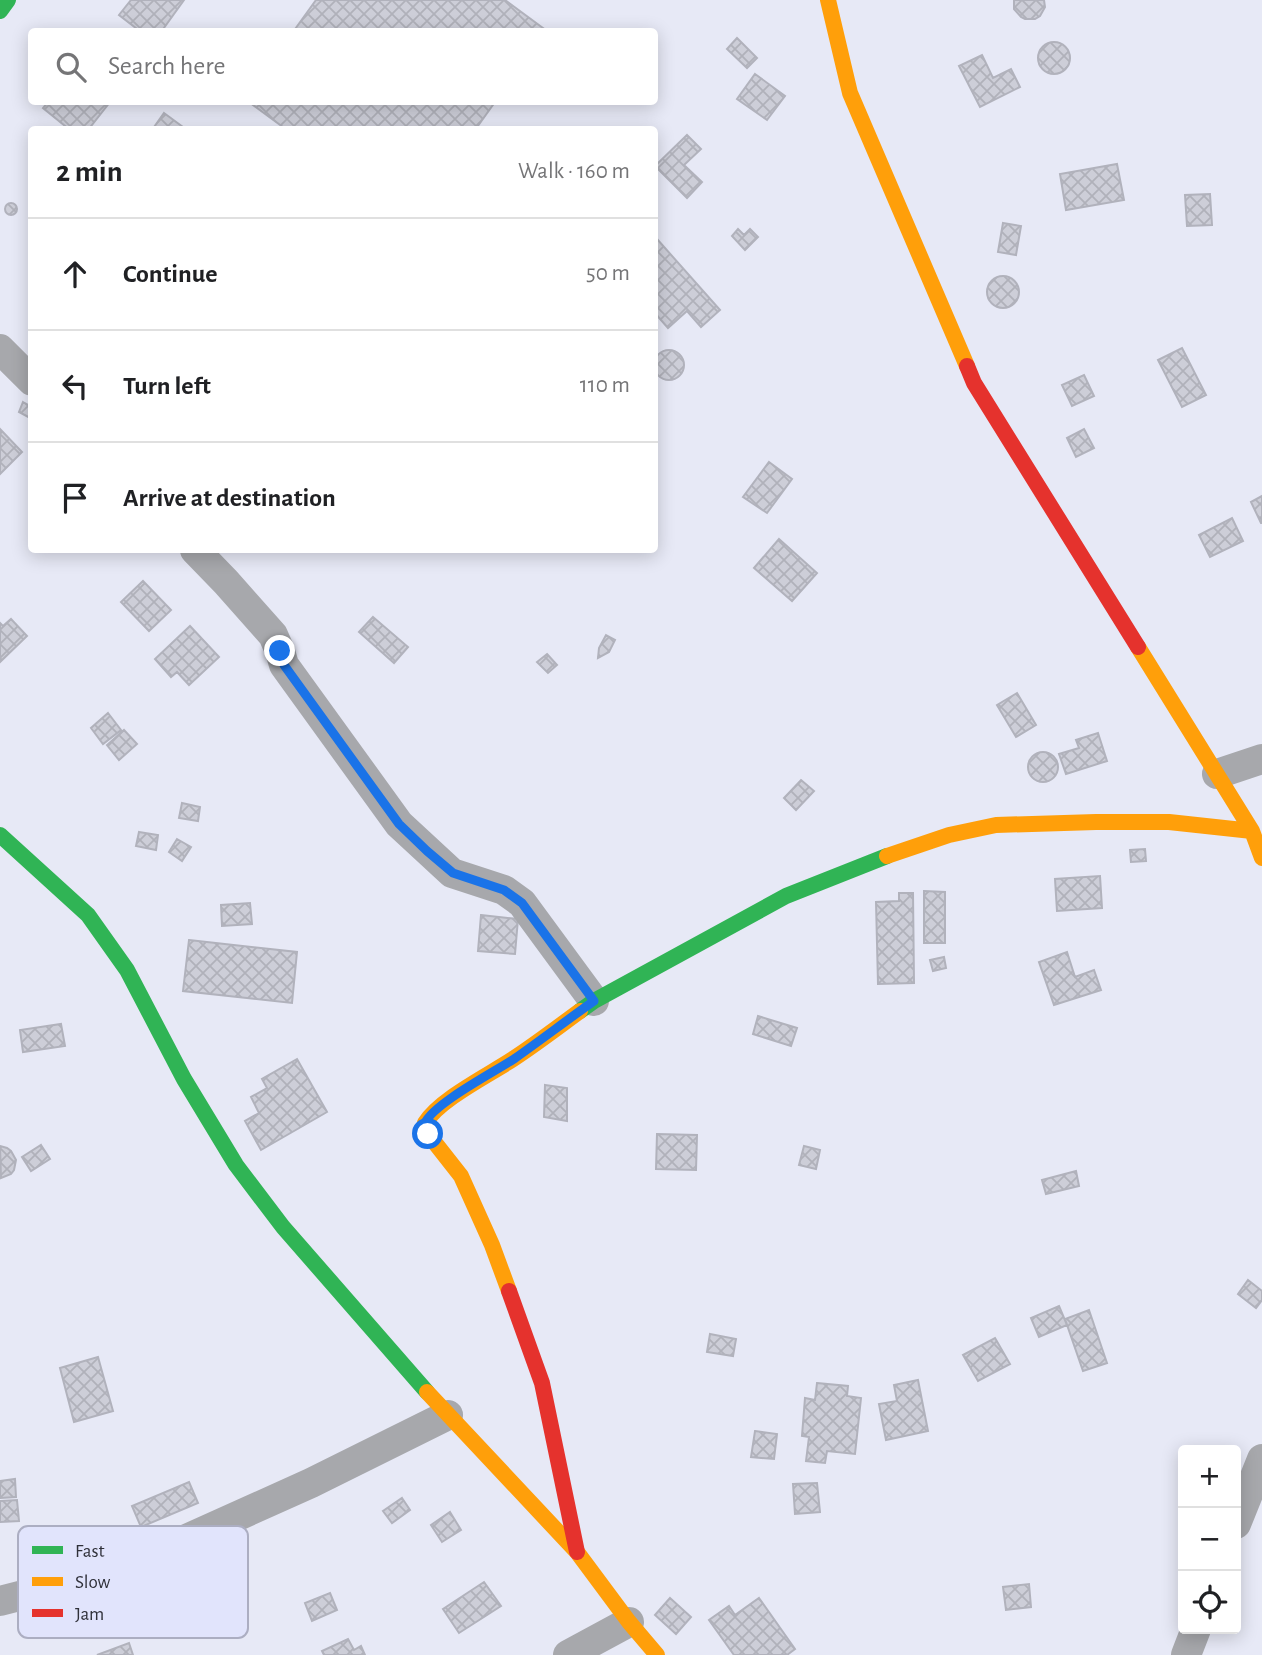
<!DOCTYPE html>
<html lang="en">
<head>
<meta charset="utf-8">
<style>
  body { margin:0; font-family:"Alegreya Sans",sans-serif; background:#f6f6f6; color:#202124 }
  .controls { position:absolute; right:21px; bottom:21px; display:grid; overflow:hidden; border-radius:7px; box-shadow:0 4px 18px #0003 }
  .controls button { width:63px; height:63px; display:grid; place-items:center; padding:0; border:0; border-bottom:2px solid #e0e0e0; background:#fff; color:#202124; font:35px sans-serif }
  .stop { position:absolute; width:21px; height:21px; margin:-16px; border:5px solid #1a73e8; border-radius:50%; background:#fff }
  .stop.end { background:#1a73e8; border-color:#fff; box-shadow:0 2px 7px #0008 }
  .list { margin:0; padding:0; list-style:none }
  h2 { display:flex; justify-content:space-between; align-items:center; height:91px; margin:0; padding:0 28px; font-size:30px }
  h2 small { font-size:23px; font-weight:400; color:#757577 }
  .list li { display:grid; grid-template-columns:46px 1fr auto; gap:21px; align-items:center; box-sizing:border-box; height:112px; padding:0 28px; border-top:2px solid #e0e0e0 }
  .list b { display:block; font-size:26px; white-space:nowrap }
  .list em { font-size:23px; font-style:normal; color:#757577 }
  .icon { flex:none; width:38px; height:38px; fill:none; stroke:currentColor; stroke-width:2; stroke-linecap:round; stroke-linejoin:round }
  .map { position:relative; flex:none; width:1262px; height:1655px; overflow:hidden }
  .search { position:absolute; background:#fff; box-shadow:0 4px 18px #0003; left:28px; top:28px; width:630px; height:77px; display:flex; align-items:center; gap:18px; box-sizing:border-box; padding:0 24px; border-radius:7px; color:#757577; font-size:26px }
  .panel { position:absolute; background:#fff; box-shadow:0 4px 18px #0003; left:28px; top:126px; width:630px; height:427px; border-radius:7px }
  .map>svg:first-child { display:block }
</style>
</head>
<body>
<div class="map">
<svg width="1262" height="1655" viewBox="0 0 1262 1655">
  <defs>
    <pattern id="building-cross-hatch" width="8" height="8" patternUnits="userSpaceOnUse" patternTransform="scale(1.75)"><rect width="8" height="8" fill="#cdced8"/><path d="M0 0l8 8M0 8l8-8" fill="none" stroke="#b0b1ba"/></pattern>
  </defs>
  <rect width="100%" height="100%" fill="#e7e9f6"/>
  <!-- building -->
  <path fill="url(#building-cross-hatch)" stroke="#b1b2bc" stroke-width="2" d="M131,0H184L161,32H141L119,15Z
    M316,0H505L547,31L293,32Z
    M1014,0H1044L1045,7L1040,16L1035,19H1025L1021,17L1014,9Z
    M737,38L757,58L747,68L727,49Z
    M1038 58a16 16 0 1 1 32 0a16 16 0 1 1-32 0Z
    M982,55L993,78L1011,69L1020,87L980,107L959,66Z
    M755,74L785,96L767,120L737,99Z
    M48,102H110L88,130H70L43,108Z
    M249,102H495L475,130H287Z
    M164,113L187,130H152Z
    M687,135L701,149L684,165L702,182L687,198L655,166Z
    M1117,164L1124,200L1066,210L1060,174Z
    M1210,194L1212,225L1187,226L1185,195Z
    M5 209a6 6 0 1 1 12 0a6 6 0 1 1-12 0Z
    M1003,223L1021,226L1016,255L998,252Z
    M738,229L744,235L750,229L758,237L745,250L732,236Z
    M657,239L720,310L701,327L687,311L668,328L654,312V241Z
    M987 292a16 16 0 1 1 32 0a16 16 0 1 1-32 0Z
    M1182,348L1206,395L1182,407L1158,360Z
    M654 365a15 15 0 1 1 30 0a15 15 0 1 1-30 0Z
    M1084,375L1094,396L1072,406L1062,385Z
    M23,402L32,407V419L19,412Z
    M0,429L22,452L0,474Z
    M1084,429L1094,448L1076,457L1067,438Z
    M769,462L792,479L767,513L743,497Z
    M1262,496V523H1261L1251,502Z
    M1232,518L1243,541L1210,557L1199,535Z
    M779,539L817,573L792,601L754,568Z
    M143,581L171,610L149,631L121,602Z
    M373,617L408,647L394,663L359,632Z
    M11,619L27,636L0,662V623L3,626Z
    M190,626L219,657L189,685L177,672L171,677L155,659Z
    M606,635L615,640L609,652L598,658L599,648Z
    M547,654L557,665L548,673L537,662Z
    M1017,693L1036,725L1016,737L997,705Z
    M108,713L121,730L103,744L91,728Z
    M124,730L137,744L119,760L107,745Z
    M1098,733L1107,761L1066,774L1059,754L1079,748L1076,740Z
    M1028 767a15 15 0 1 1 30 0a15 15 0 1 1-30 0Z
    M801,780L814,791L796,810L784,798Z
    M182,803L200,807L198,821L179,818Z
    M139,832L158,835L156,850L136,846Z
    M177,839L191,847L182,861L169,852Z
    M1145,849L1146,861L1131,862L1130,850Z
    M1100,876L1102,908L1057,911L1055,879Z
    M924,891L945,892V943H924Z
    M899,893H913L914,983L878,984L876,902L899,901Z
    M250,903L252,924L222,926L221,905Z
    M481,915L518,919L515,954L478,951Z
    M189,940L297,952L292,1003L183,991Z
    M1067,952L1075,977L1094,970L1101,990L1054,1005L1039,962Z
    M944,957L946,968L933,971L930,960Z
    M758,1016L797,1028L791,1046L753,1034Z
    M61,1024L65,1046L23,1052L20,1030Z
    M297,1059L327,1112L261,1150L245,1121L259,1113L251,1097L267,1088L262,1079Z
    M545,1085L567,1088V1121L544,1117Z
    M657,1134L697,1135L696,1170L656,1169Z
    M41,1145L50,1159L31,1171L22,1157Z
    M0,1146L7,1148L11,1151L16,1160L14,1170L11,1174L1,1178Z
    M804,1146L820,1150L816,1169L799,1165Z
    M1076,1171L1079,1186L1046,1194L1042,1180Z
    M1248,1280L1262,1291V1300L1256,1308L1238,1294Z
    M1059,1306L1067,1325L1039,1337L1031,1318Z
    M1089,1310L1107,1363L1083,1371L1065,1319Z
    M710,1334L736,1339L733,1356L707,1352Z
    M995,1338L1010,1364L978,1381L963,1355Z
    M98,1357L113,1411L74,1422L60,1368Z
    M918,1380L928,1431L886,1440L879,1404L897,1401L894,1385Z
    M817,1383L848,1386L847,1396L861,1398L855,1454L827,1451L825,1463L806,1461L809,1437L802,1436L805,1398L815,1400Z
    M755,1431L777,1434L774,1459L751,1457Z
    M15,1479L16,1497L0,1498V1481Z
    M189,1482L198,1503L141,1527L132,1506Z
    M817,1483L820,1512L795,1514L793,1484Z
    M402,1498L410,1510L392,1523L383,1511Z
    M17,1500L19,1521L0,1522V1501Z
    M450,1512L461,1530L442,1542L431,1525Z
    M484,1582L501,1606L459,1633L443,1609Z
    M1029,1584L1031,1607L1006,1610L1003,1587Z
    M330,1593L337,1610L312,1621L305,1603Z
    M670,1598L691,1617L676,1634L655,1615Z
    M759,1598L795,1649L787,1655H734L709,1620L729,1606L735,1615Z
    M348,1639L354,1650L361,1646L365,1655H324L322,1651Z
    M129,1643L133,1655H97Z"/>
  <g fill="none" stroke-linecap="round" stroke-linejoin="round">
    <!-- street -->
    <path stroke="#a7a8ac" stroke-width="30" d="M0,349L32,381
      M195,550L226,582L273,635L280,651L284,665L399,824L452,873L504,890L522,903L594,1001
      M1217,774L1262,759
      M1236,1524L1262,1459
      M0,1601L113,1572L311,1483L448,1415
      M568,1655L629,1622
      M1186,1655L1196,1629"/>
    <!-- fast -->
    <path stroke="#30b455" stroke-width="16" d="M0,11L8,0
      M0,835L88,915L127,970L184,1079L236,1165L283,1227L427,1392
      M580,1011L594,1001L786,896L887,856"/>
    <!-- slow -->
    <path stroke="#ff9f0a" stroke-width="16" d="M828,0L850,93L967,366
      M1138,647L1252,831L1262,858
      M887,856L949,835L996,825L1096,822H1169L1252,831
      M509,1291L492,1245L461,1176L428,1134L425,1123C440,1099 489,1075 513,1059C536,1044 558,1027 580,1011
      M427,1392L577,1552L629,1622L657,1655"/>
    <!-- jam -->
    <path stroke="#e5322d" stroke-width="16" d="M967,366L974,383L1138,647
      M509,1291L542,1383L577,1552"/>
  </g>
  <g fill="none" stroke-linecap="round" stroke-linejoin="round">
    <!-- route -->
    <path stroke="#1a73e8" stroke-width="9" d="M280,651L284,665L399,824L427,851L453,873L504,890L522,903L594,1001C567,1020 541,1040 514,1059C494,1072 433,1104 425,1123L428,1134"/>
  </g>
  <!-- legend -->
  <rect x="18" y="1526" width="230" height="112" rx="10" fill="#e1e4fc" stroke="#acaec2" stroke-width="2"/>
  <rect x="32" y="1546" width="31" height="8" fill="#30b455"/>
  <rect x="32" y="1577" width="31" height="9" fill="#ff9f0a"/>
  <rect x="32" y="1609" width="31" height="8" fill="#e5322d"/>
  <g font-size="19" fill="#2f3039">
    <text x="75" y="1557">Fast</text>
    <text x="75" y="1588">Slow</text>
    <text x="75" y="1620">Jam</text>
  </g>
</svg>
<div class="controls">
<button>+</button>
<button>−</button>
<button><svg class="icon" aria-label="locate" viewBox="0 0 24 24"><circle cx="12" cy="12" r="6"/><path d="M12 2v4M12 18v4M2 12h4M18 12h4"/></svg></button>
</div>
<div class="stop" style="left:428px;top:1134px"></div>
<div class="stop end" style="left:280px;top:651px"></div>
<div class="search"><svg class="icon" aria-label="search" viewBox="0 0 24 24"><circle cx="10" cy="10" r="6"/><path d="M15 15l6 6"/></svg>Search here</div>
<section class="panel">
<h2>2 min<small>Walk · 160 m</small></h2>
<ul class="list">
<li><svg class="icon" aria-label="ahead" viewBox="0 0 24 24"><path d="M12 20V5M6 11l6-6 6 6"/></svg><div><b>Continue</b></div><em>50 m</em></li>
<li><svg class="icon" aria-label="left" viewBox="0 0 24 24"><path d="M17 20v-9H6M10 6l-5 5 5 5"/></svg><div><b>Turn left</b></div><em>110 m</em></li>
<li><svg class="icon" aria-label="arrive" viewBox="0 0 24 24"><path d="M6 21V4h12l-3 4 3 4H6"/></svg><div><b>Arrive at destination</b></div></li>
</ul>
</section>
</div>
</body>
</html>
